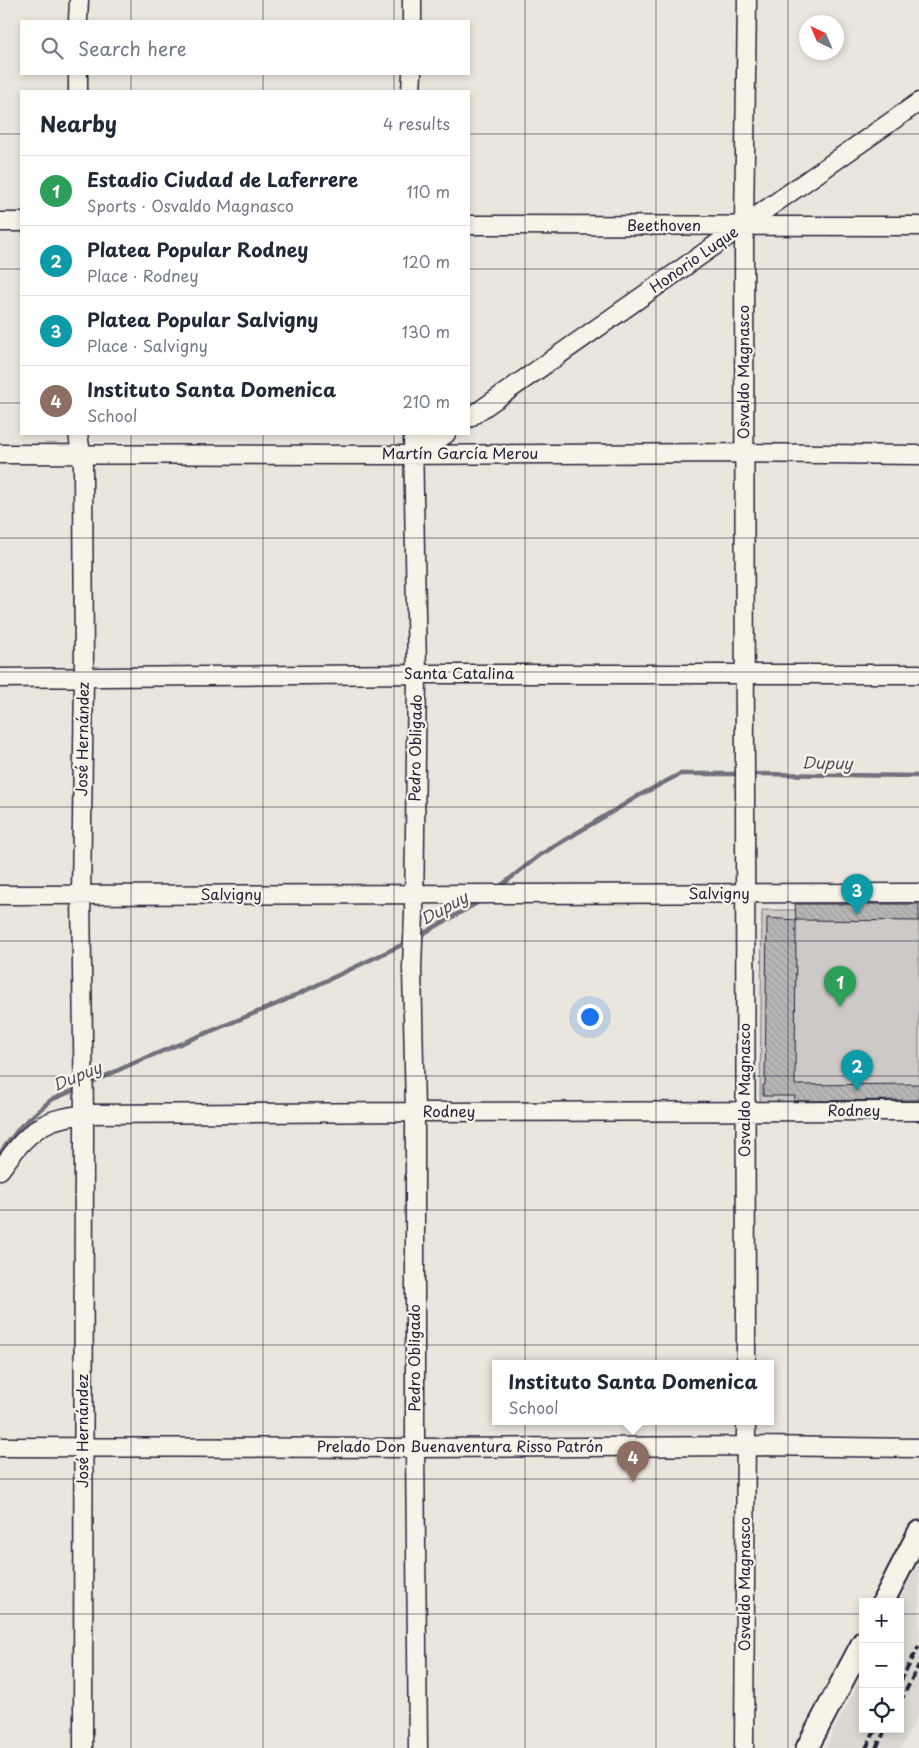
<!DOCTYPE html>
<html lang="en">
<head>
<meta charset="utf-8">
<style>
  body { margin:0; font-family:"Playpen Sans",sans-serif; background:#f2f2f3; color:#1f2937 }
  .controls { position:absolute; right:15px; bottom:15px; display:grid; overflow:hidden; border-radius:0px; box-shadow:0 2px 8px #0003 }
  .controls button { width:45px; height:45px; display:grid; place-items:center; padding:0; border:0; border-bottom:1px solid #e0e1e3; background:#fff; color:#1f2937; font:25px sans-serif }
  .compass { position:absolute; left:799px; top:15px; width:45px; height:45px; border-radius:50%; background:#fff; box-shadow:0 2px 8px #0003; rotate:316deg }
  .you { position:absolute; left:589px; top:1016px; width:18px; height:18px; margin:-12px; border:4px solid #fff; border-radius:50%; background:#1a73e8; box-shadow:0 0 0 8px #1a73e833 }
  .badge { display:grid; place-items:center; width:32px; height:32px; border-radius:50%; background:#db2777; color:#fff; font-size:16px; font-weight:700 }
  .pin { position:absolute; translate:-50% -41px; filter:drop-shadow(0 1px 2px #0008) }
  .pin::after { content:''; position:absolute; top:26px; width:18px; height:15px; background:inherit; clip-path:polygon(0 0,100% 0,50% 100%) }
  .popup { position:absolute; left:492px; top:1360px; width:282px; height:65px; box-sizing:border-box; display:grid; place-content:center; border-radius:0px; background:#fff; filter:drop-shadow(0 1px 4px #0005); font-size:16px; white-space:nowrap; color:#747a83 }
  .popup b { font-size:19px; color:#1f2937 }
  .popup::after { content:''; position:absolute; left:50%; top:100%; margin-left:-10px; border:10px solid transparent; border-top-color:#fff }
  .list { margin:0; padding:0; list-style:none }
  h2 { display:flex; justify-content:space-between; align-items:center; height:65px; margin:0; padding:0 20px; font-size:21px }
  h2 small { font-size:16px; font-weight:400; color:#747a83 }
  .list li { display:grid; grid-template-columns:32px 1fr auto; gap:15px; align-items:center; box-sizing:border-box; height:70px; padding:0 20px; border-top:1px solid #e0e1e3 }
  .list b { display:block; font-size:19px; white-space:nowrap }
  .list p { margin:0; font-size:16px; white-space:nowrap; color:#747a83 }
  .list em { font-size:16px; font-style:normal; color:#747a83 }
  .icon { flex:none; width:28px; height:28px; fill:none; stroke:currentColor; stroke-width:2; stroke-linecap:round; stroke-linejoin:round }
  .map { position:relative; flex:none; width:919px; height:1748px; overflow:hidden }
  .search { position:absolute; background:#fff; box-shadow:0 2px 8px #0003; left:20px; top:20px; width:450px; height:55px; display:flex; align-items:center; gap:12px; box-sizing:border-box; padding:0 18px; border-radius:0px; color:#747a83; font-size:19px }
  .panel { position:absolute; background:#fff; box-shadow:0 2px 8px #0003; left:20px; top:90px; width:450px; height:345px; border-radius:0px }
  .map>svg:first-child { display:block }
</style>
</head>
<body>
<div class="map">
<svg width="919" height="1748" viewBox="0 0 919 1748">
  <defs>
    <pattern id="building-back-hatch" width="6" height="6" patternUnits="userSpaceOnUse" patternTransform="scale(1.25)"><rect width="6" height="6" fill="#b8b6b5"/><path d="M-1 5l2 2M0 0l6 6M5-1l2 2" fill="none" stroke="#9e9c9d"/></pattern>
  </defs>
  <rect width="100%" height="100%" fill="#eae6de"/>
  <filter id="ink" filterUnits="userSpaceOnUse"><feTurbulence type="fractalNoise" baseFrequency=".02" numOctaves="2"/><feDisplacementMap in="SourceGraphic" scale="10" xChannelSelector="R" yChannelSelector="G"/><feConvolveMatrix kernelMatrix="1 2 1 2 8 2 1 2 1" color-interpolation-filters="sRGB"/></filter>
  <g filter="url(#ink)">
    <!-- built -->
    <path fill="#dbd8d2" d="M919,1562V1713L901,1748H825L863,1674V1729H900L899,1602Z"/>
    <!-- green -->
    <path fill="#cdc9c6" stroke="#787680" d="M762,910H919V1105L760,1104Z"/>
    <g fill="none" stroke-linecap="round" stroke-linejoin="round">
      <!-- stream -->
      <path stroke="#716f7b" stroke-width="4.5" d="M749,774L919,776
        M498,888L540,855L640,795L680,774H742
        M419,936L482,900
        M88,1084L136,1062L277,1004L408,942
        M0,1153L20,1127L51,1100L79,1088"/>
    </g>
    <!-- building -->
    <path fill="url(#building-back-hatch)" stroke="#22223b" d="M795,904H919V921L796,920Z
      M767,918L796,920L795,1085L919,1084V1100L794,1101L795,1096H763V1085H765Z"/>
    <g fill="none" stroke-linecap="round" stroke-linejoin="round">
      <defs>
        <path id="minor" d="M78,21L79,0
          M412,21V0
          M78,91V74
          M411,91L412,74
          M0,222H21
          M469,225L919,226
          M469,418L919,102
          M78,434L83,466L84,678L81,895L84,1114L83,1748
          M413,434L417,674L414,913L412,968L415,1112V1448L418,1748
          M0,454L390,455L744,453L919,455
          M414,454L446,434
          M0,678L417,674H919
          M0,895L919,893
          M0,1170C14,1151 29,1130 52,1121C62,1117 74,1116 84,1114L415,1112L919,1111
          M746,1363L744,226L747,0
          M0,1447L415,1448L746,1446L919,1448
          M744,1748L746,1421"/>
        <path id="major" d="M883,1602L919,1532
          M807,1748L863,1642"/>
      </defs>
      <!-- minor casing -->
      <use href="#minor" stroke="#22223b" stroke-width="21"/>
      <!-- major casing -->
      <use href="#major" stroke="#22223b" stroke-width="25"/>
      <!-- minor -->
      <use href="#minor" stroke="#f7f3e8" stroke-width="18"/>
      <!-- major -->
      <use href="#major" stroke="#f7f3e8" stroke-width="21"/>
      <!-- rail -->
      <path stroke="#22223b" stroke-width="4" stroke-dasharray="8 4" stroke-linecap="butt" d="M900,1682L919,1646
        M900,1702L919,1665
        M866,1748L876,1729
        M876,1748L886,1729"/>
    </g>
  </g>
  <!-- grid -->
  <path fill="none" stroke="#22223b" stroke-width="1" stroke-opacity="0.55" d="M131,0V21M263,0V21M394,0V21M525,0V1748M656,0V1748M788,0V1748M131,74V91M263,74V91M394,74V91M0,134H21M469,134H919M0,269H21M469,269H919M0,403H21M469,403H919M131,434V1748M263,434V1748M394,434V1748M0,538H919M0,672H919M0,807H919M0,941H919M0,1076H919M0,1210H919M0,1345H919M0,1479H919M0,1614H863M900,1614H919"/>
  <g text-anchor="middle" stroke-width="4.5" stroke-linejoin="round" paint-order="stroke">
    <!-- street labels -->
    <g font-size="15" fill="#22223b" stroke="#f7f3e8">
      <text x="664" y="231">Beethoven</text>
      <text transform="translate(694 260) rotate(-35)" y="5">Honorio Luque</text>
      <text transform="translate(744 372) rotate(-90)" y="5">Osvaldo Magnasco</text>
      <text x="460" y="459">Martín García Merou</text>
      <text x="459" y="679">Santa Catalina</text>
      <text transform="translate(83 739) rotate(-89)" y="5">José Hernández</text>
      <text transform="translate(416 748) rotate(-89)" y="5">Pedro Obligado</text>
      <text x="719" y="899">Salvigny</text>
      <text x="231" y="900">Salvigny</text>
      <text transform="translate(745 1090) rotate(-90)" y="5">Osvaldo Magnasco</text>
      <text x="854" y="1116">Rodney</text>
      <text x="449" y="1117">Rodney</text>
      <text transform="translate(415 1358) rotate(-90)" y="5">Pedro Obligado</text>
      <text transform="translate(83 1431) rotate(-90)" y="5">José Hernández</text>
      <text x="460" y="1452">Prelado Don Buenaventura Risso Patrón</text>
      <text transform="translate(745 1584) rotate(-90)" y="5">Osvaldo Magnasco</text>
    </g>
    <!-- water labels -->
    <g font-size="16" font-style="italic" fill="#504f60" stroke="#f7f3e8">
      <text transform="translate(827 763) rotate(1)" y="6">Dupuy</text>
      <text transform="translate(444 908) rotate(-29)" y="6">Dupuy</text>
      <text transform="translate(77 1076) rotate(-23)" y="6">Dupuy</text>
    </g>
  </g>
</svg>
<div class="controls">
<button>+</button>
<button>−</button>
<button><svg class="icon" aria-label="locate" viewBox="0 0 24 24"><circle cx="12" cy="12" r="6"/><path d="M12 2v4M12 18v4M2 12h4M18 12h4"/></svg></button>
</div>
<svg class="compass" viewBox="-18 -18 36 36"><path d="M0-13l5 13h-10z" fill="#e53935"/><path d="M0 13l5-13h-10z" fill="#747a83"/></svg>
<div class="you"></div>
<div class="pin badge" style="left:840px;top:1007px;background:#2e9e5b">1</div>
<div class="pin badge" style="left:857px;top:1091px;background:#0f9aa8">2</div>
<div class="pin badge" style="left:857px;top:915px;background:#0f9aa8">3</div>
<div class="pin badge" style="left:633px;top:1482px;background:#8d6e63">4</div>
<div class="popup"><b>Instituto Santa Domenica</b>School</div>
<div class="search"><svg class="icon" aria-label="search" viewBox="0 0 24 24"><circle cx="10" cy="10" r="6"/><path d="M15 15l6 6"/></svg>Search here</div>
<section class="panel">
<h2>Nearby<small>4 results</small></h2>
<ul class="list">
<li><span class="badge" style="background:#2e9e5b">1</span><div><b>Estadio Ciudad de Laferrere</b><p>Sports · Osvaldo Magnasco</p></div><em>110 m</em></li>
<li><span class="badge" style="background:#0f9aa8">2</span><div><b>Platea Popular Rodney</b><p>Place · Rodney</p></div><em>120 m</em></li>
<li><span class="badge" style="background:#0f9aa8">3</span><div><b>Platea Popular Salvigny</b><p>Place · Salvigny</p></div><em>130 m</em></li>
<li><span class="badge" style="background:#8d6e63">4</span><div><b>Instituto Santa Domenica</b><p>School</p></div><em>210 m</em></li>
</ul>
</section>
</div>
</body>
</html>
